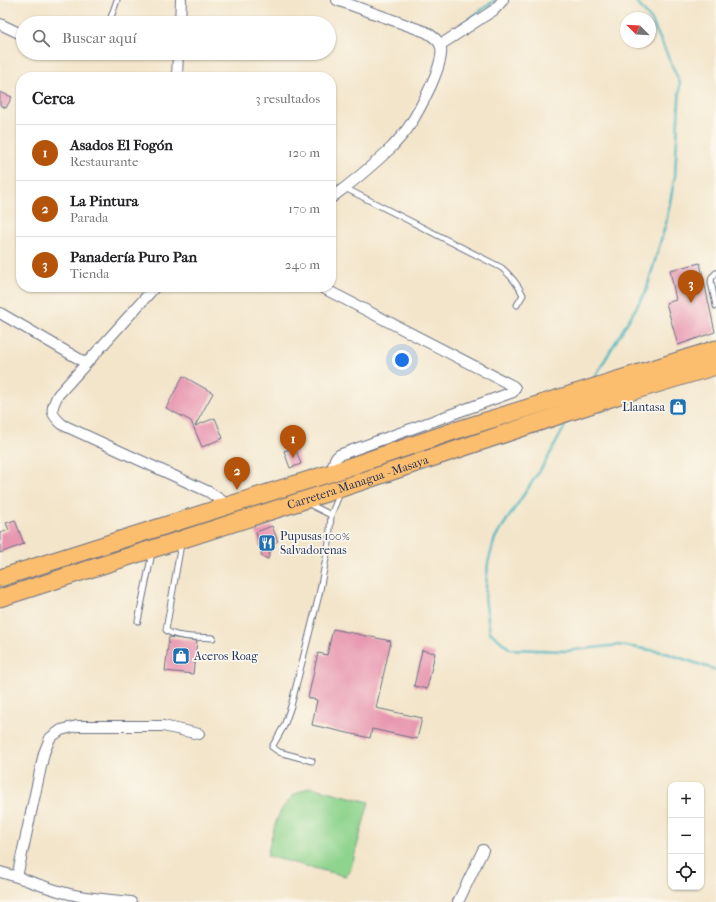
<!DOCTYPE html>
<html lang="es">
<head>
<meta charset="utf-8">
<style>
  body { margin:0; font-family:"IM FELL French Canon",serif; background:#f6f6f6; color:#202124 }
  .controls { position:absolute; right:12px; bottom:12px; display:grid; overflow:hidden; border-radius:8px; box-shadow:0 1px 3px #0004 }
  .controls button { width:36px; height:36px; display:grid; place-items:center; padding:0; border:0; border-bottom:1px solid #e0e0e0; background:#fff; color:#202124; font:20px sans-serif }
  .compass { position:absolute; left:620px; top:12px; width:36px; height:36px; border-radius:50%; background:#fff; box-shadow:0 1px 3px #0004; rotate:294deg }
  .you { position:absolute; left:402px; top:360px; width:14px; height:14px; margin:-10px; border:3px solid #fff; border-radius:50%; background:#1a73e8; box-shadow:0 0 0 6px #1a73e833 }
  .badge { display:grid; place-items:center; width:26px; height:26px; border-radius:50%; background:#b45309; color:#fff; font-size:13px; font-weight:700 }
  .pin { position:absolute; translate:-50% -33px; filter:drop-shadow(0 1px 2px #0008) }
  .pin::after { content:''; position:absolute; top:21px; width:14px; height:12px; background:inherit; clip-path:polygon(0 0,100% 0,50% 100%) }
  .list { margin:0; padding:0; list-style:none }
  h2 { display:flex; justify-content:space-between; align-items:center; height:52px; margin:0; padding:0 16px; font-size:17px }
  h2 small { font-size:13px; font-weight:400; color:#757577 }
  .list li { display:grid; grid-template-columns:26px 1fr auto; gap:12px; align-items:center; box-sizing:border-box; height:56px; padding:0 16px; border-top:1px solid #e0e0e0 }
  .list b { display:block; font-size:15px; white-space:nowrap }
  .list p { margin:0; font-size:13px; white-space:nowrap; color:#757577 }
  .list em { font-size:13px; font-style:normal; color:#757577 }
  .icon { flex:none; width:22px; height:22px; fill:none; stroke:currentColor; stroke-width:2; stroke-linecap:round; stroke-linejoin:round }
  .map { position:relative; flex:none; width:716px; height:902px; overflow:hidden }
  .search { position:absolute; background:#fff; box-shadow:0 1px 3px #0004; left:16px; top:16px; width:320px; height:44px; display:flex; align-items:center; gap:10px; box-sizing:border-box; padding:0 14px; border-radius:22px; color:#757577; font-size:15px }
  .panel { position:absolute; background:#fff; box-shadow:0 1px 3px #0004; left:16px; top:72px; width:320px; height:220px; border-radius:16px }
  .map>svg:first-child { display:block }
</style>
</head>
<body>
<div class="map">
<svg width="716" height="902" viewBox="0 0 716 902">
  <rect width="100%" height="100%" fill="#fbf7ec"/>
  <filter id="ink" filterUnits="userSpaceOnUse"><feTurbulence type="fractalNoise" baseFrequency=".025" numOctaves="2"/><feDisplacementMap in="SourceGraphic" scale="8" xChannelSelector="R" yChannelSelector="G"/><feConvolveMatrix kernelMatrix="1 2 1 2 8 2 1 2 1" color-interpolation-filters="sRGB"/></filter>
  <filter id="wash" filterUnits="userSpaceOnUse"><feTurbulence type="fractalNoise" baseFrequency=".012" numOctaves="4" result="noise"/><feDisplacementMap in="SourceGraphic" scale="16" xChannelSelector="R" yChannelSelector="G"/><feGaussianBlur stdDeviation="0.9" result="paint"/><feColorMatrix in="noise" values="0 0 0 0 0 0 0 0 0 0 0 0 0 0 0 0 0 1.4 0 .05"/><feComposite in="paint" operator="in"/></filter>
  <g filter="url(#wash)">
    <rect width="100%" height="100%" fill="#f3e5ca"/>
    <!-- green -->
    <path fill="#8fd48e" stroke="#558276" d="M311,787L369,802L350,872L345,876L267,856C272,837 275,814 289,800C295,793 303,790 311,787Z"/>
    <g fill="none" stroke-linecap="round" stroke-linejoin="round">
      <!-- stream -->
      <path stroke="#44b4be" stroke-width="2.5" d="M461,25L495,0
        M593,380L646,291L666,223L675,176L680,83L652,21L635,0
        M569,419L546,461L495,538L488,563L485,598L490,632L510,649L566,651L619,645L663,652L716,670"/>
    </g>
    <g id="blocks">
      <!-- building -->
      <path fill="#e896b0" d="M0,92L12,97L6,108L0,105Z
        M700,263L715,332L678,345L666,303L676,300L670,270Z
        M183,376L213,393L195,426L215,418L223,438L202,447L191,421L166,408Z
        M295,447L301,464L290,468L284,451Z
        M15,520L24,544L0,553V533L9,530L6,523Z
        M272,526L278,541L272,545L268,559L261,556L262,548L259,545L256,532Z
        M333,629L391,641L376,708L422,718L417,739L372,729L370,738L312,725L317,700L308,698L318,653L327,655Z
        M169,637L197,641L193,674L165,671Z
        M422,650L435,653L427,689L414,686Z"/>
    </g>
  </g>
  <g filter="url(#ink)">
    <use href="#blocks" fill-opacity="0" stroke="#676f84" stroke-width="1"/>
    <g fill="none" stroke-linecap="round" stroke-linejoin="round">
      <defs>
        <path id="lane" d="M109,23L117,0
          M345,188L502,268C511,276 518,284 523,295L517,305
          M716,273L712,277L711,282L716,306
          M309,504L331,515
          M181,544L166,630C175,638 200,637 213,638
          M138,621L152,553
          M312,761L279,752L272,747L284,726L291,706L319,595L329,543L331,515L340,493"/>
        <path id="street" d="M180,23L181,0
          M0,24L23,35
          M440,45L494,10L503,0
          M177,77L178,53
          M331,198C352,183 373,165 392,147C397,141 403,135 408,128C417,114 448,60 440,44C437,39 431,35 426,32L337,0
          M155,287L58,395C50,410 50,414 63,425L209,492L228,505
          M321,287L513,386L515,388L513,392L339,455L335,459L331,473
          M0,313L86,363
          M0,872C27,879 52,891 79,896C96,899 114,900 131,902
          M17,877L44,753L50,738L61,730L77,726H163L199,734
          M458,902L483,850"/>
        <g id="highway">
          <path d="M0,578L337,471L451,432L716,349"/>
          <path id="s1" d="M0,598L342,488L623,394L716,366"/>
        </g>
      </defs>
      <!-- lane casing -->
      <use href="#lane" stroke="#676f84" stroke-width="7"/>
      <!-- street casing -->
      <use href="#street" stroke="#676f84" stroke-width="12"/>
      <!-- highway casing -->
      <use href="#highway" stroke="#676f84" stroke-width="19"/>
      <!-- lane -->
      <use href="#lane" stroke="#fff" stroke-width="5"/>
      <!-- street -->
      <use href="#street" stroke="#fff" stroke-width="10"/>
      <!-- highway -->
      <use href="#highway" stroke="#fbbd6e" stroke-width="17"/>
    </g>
  </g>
  <!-- icons -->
  <defs>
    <symbol id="shop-square" viewBox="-11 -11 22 22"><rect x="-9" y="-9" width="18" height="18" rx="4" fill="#1f6fb2" stroke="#fbf7ec"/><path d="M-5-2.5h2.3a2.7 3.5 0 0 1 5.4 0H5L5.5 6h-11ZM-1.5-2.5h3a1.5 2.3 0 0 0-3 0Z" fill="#fff"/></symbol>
    <symbol id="restaurant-square" viewBox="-11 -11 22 22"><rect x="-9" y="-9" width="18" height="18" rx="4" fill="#1f6fb2" stroke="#fbf7ec"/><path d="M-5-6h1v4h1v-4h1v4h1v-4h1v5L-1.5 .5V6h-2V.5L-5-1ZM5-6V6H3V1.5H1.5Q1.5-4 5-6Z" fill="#fff"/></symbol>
  </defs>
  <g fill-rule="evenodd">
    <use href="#shop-square" x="668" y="397" width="20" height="20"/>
    <use href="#restaurant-square" x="257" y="533" width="20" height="20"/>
    <use href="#shop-square" x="171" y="646" width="20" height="20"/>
  </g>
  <g text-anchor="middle" stroke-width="3.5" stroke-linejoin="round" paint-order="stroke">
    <!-- poi labels -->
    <g font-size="12" fill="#1b2f5e" stroke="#fbf7ec" text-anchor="start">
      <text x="665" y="411" text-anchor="end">Llantasa</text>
      <text x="280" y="540">Pupusas 100%<tspan x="280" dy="14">Salvadorenas</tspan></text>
      <text x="194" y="660">Aceros Roag</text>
    </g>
    <!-- street labels -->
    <g font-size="12" fill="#1b2f5e" stroke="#fbf7ec">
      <text dy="4" stroke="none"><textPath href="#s1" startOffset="376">Carretera Managua - Masaya</textPath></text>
    </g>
  </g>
</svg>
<div class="controls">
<button>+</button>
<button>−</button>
<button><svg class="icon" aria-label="locate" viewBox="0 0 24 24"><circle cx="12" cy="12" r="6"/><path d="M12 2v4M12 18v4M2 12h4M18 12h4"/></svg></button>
</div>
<svg class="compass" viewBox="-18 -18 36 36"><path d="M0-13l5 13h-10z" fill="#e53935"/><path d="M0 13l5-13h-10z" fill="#757577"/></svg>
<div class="you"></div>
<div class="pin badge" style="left:293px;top:458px">1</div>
<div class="pin badge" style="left:237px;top:490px">2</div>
<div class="pin badge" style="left:691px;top:303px">3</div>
<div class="search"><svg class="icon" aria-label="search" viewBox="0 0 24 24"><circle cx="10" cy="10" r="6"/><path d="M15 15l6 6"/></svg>Buscar aquí</div>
<section class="panel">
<h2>Cerca<small>3 resultados</small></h2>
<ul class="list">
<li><span class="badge">1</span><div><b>Asados El Fogón</b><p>Restaurante</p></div><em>120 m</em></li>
<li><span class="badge">2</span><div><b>La Pintura</b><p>Parada</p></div><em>170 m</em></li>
<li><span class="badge">3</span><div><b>Panadería Puro Pan</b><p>Tienda</p></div><em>240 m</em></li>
</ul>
</section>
</div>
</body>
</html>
